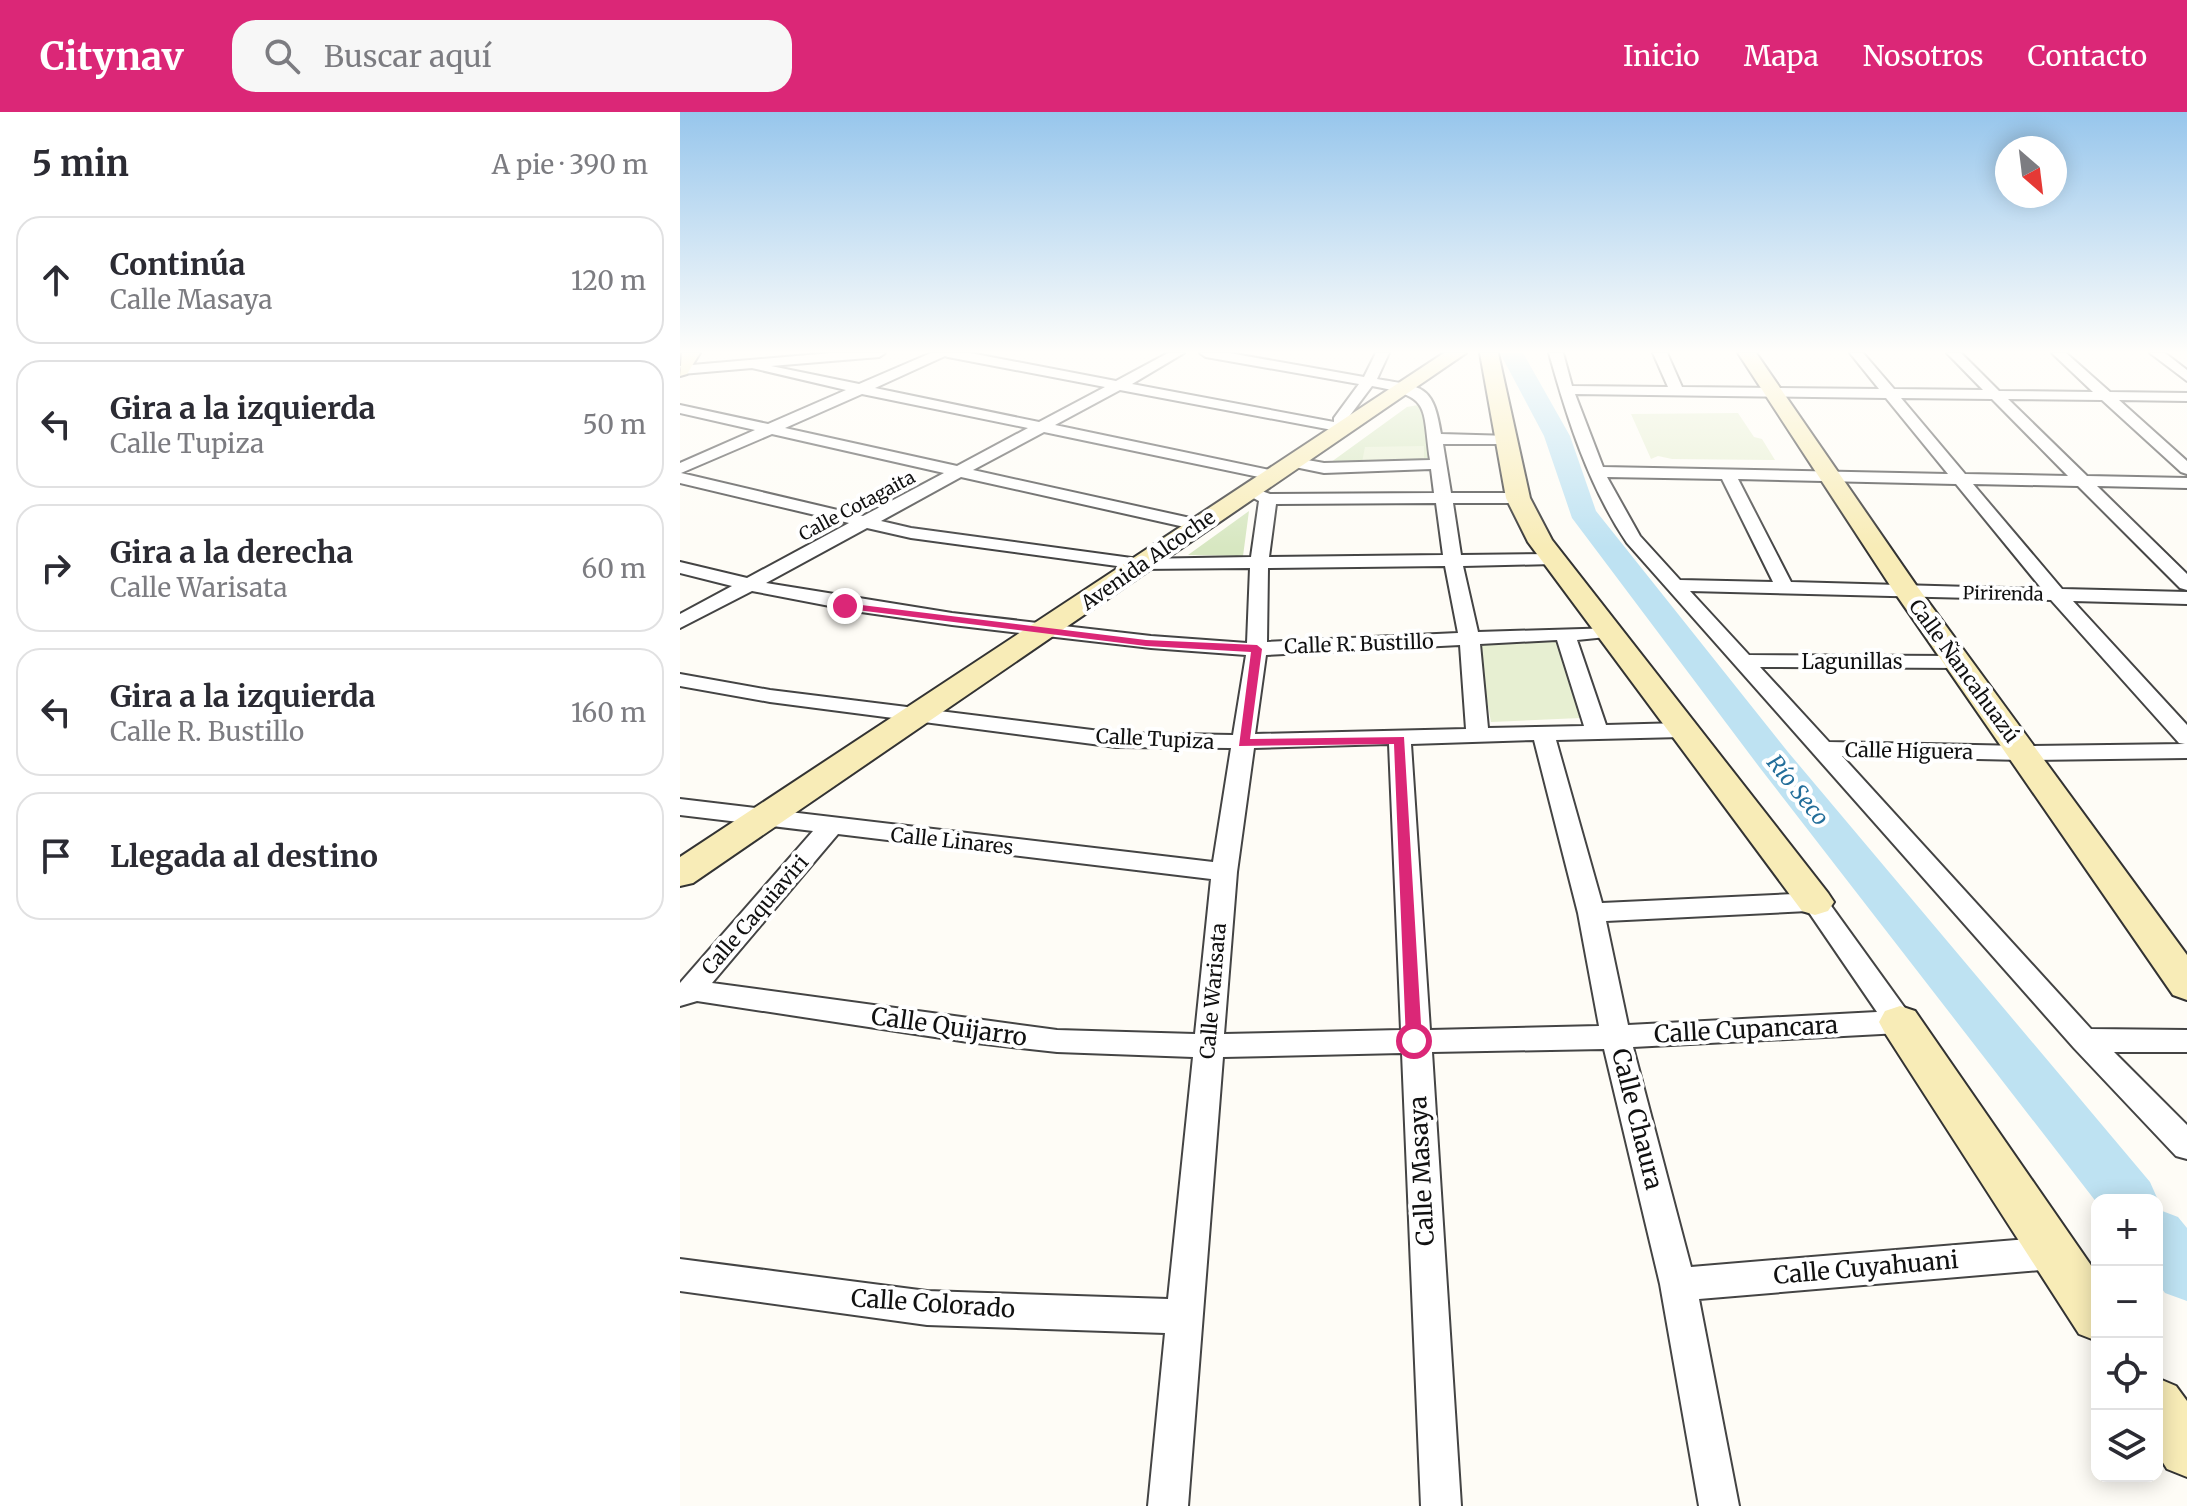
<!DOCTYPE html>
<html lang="es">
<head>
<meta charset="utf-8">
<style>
  body { margin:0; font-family:Merriweather,serif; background:#f7f7f7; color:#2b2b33 }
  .controls { position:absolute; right:24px; bottom:24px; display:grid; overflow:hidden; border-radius:16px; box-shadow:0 4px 20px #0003 }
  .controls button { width:72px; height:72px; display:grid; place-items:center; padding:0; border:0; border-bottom:2px solid #e1e1e2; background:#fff; color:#2b2b33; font:40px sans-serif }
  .compass { position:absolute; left:1315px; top:24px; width:72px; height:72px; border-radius:50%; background:#fff; box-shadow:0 4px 20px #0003; rotate:152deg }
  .stop { position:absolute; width:24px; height:24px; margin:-18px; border:6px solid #db2777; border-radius:50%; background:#fff }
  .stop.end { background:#db2777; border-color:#fff; box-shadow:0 2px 8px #0008 }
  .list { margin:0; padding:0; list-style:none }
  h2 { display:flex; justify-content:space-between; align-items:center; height:104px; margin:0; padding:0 32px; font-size:34px }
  h2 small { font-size:26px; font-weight:400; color:#7c7c81 }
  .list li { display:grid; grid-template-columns:52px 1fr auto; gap:24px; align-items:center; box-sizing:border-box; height:128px; margin:0 16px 16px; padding:0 16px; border:2px solid #e1e1e2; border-radius:24px }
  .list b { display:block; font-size:30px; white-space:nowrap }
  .list p { margin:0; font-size:26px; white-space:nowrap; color:#7c7c81 }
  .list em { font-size:26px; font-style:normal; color:#7c7c81 }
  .icon { flex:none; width:44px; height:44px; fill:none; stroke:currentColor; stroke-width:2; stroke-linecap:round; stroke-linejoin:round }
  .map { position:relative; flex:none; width:1507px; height:1394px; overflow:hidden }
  header { display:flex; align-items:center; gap:48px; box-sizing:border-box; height:112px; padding:0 40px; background:#db2777; color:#fff }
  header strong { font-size:38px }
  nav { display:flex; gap:44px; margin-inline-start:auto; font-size:28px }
  .search { width:560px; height:72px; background:#f7f7f7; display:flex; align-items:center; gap:20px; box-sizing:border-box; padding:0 28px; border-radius:24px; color:#7c7c81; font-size:30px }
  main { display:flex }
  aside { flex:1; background:#fff }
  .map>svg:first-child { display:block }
</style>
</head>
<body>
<header>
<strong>Citynav</strong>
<div class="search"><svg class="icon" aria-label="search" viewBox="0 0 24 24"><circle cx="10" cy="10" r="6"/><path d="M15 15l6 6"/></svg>Buscar aquí</div>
<nav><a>Inicio</a><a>Mapa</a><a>Nosotros</a><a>Contacto</a></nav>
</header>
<main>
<aside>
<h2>5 min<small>A pie · 390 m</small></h2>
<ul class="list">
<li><svg class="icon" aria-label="ahead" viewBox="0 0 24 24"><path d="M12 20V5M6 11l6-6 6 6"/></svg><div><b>Continúa</b><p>Calle Masaya</p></div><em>120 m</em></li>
<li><svg class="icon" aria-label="left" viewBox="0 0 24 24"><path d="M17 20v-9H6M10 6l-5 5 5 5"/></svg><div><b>Gira a la izquierda</b><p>Calle Tupiza</p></div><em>50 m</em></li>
<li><svg class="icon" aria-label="right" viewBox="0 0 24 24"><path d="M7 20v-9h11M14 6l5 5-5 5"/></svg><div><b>Gira a la derecha</b><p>Calle Warisata</p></div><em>60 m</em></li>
<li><svg class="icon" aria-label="left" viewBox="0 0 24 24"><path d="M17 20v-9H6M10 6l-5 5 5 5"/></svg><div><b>Gira a la izquierda</b><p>Calle R. Bustillo</p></div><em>160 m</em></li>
<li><svg class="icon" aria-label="arrive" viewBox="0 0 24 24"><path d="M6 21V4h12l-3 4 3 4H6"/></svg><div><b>Llegada al destino</b></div></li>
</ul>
</aside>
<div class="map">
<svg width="1507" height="1394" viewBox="0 0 1507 1394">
  <rect width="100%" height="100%" fill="#fefcf6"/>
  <!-- green -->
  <path fill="#d7e7c1" d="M738,293L742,294L749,350L647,353L727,295Z
    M569,399L563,444L508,443Z"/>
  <!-- pitch -->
  <path fill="#e7efd2" d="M1058,301L1074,325L1082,327L1095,348L992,347L978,344L971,347L951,302Z
    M744,334V349L682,350L685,335Z
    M878,526L900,606L811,610L796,529Z"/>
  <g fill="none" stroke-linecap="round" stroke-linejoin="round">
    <!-- river -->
    <path fill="#bee2f2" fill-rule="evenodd" d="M820,241H843L890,324L916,399L1108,640L1470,1070L1478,1088L1477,1090V1088H1417V1091L1080,656L892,406L864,324Z
      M1477,1097L1498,1105L1507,1116V1189L1485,1181L1477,1170Z"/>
    <defs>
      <path id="street" d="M151,241H205L199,245L91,254L179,272L251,241H290L436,269L488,241H504L452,272L654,310V306L679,272L526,245L520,241H549L684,265L696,241H709L697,267C744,275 753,273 761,322L831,324L834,327L826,332H763L771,381H838L846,386L838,391H773L781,443L874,442L883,447L874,452L783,454L798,520L936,516L939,520L936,524L897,528L926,613L1002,611L1013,618L1002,625L876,628L922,791L1135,781L1144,784L1235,910L1230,918L1220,921L953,935L1011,1155L1373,1125L1385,1130L1390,1141L1385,1152L1373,1157L1019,1187L1059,1394H1019L980,1172L924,937L752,940L781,1394H741L722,941L543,945L508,1394H468L485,1221L247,1213L0,1179V1147L247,1179L488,1187L513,945L377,940L288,930L17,889L0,894V871L133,719L0,703V687L533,750L551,636L436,635L90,590L0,574V562L90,578L436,621L553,623L566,543L471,536L272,513L181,500L72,479L0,516V502L52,474L0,461V450L67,466L169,411L0,371V351L75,318L0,301V293L88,312L166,278L72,256L2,262L0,254ZM265,244L268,245L425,275L359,310L195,276ZM692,274C752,285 742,293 750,348L644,351L611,345L603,350L605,353L644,361L751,357L754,381L590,382L568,374L562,376L560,379L579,389L571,445L459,447L231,416L201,409L281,365L518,418L524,417L527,413L524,409L293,358L364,320L593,368L599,366V360L375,313L440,278L663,320L670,316L668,306ZM182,282L348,316L277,354L105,316ZM92,322L264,361L183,404L1,361ZM756,391L763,443L589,445L596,392ZM187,416L231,426L459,457L570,456L567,531L471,524L272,501L86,471ZM765,454L778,521L587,530L588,456ZM877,528L904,614L808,616L800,532ZM780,533L786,617L575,622L586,543ZM854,628L898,801L919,914L750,918L731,632ZM709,632L721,918L544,922L557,760L574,636ZM158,722L531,767L515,922L377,918L32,871ZM1128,799L1197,900L948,913L926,809Z
        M869,241H883L892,274L988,275L973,241H987L1002,275L1199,277L1170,241H1183L1214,277L1303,278L1267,241H1281L1319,279L1413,280L1372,241H1386L1430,280L1507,281V289L1439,288L1507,349V362L1501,360L1422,288L1328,287L1407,364L1507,366V376L1417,374L1507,462V478L1500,476L1398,374L1293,372L1382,477L1507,480V492L1393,489L1507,613V646L1343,648L1162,644L1411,917L1507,918V940H1434L1507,1013V1047L1496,1044L1394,936L947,431C908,373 887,306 869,241ZM895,282L1206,286L1268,362L923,355ZM1221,286L1312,287L1388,364L1285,362ZM927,365L1042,367L1093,470L1000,468L960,424ZM1058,367L1276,372L1362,477L1111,470ZM1010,479L1371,488L1499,631L1505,632L1343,634L1149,630L1080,555L1280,556L1290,550L1280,544L1069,543Z
        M1470,241H1485L1507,258V269Z"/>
      <path id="secondary" d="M2,241H20L7,262L0,264Z
        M764,241H786L13,771L0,774V745Z
        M800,241H818L850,386L872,428L1148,781L1154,790L1148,799L1135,803L1122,799L848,430L826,386Z
        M1058,241H1076L1236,473L1507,843V888L1493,883L1213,478Z
        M1220,894L1235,899L1417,1162V1229L1399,1222L1205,921L1199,910L1205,899Z
        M1477,1266L1496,1274L1507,1289V1365L1487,1357L1477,1341Z"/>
    </defs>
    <!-- street casing -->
    <use href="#street" stroke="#444" stroke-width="4"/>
    <!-- secondary casing -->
    <use href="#secondary" stroke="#333" stroke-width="4"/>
    <!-- street -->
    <use href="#street" fill="#fff" fill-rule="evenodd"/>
    <!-- secondary -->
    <use href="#secondary" fill="#f8ecb7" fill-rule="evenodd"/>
  </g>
  <!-- sky -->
  <linearGradient id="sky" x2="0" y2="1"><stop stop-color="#97c6ec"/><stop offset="0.55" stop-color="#fffefb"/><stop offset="1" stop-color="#fffefb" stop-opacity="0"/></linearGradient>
  <rect width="1507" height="436" fill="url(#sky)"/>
  <!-- route -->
  <path fill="#db2777" d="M165,491L466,528L577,533L582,537L570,627L724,625L742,929L740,933L734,935L726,929L714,632L559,634L571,540L466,534L161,496V492Z"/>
  <g text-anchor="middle" stroke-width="8" stroke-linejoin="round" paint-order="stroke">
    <!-- far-street labels -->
    <g font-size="18" fill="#111" stroke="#fff">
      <text transform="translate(177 394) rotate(-28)" y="6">Calle Cotagaita</text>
      <text transform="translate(1323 482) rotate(1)" y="6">Pirirenda</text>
    </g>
    <!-- street labels -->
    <g font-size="20" fill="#111" stroke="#fff">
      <text transform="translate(468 448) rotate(-35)" y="7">Avenida Alcoche</text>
      <text transform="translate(679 532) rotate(-2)" y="7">Calle R. Bustillo</text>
      <text x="1172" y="557">Lagunillas</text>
      <text transform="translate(1284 559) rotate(54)" y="7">Calle Ñancahuazú</text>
      <text transform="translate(475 627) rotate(3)" y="7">Calle Tupiza</text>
      <text transform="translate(1229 639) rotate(1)" y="7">Calle Higuera</text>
      <text transform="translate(272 729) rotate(6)" y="7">Calle Linares</text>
      <text transform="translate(75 803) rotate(-49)" y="7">Calle Caquiaviri</text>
      <text transform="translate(533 879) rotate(-85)" y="7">Calle Warisata</text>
    </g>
    <!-- water labels -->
    <g font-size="22" font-style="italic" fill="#236e9a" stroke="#fff">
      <text transform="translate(1118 678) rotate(51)" y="8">Río Seco</text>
    </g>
    <!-- near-street labels -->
    <g font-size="24" fill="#111" stroke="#fff">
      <text transform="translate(269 915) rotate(8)" y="8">Calle Quijarro</text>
      <text transform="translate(1066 918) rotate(-3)" y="8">Calle Cupancara</text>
      <text transform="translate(957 1007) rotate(76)" y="8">Calle Chaura</text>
      <text transform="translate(742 1059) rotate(-93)" y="8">Calle Masaya</text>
      <text transform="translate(1186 1156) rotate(-5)" y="8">Calle Cuyahuani</text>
      <text transform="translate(253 1192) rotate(4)" y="8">Calle Colorado</text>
    </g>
  </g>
</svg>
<div class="controls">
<button>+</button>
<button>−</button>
<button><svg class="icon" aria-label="locate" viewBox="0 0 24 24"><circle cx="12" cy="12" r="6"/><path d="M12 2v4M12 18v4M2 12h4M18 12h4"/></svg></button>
<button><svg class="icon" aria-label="layers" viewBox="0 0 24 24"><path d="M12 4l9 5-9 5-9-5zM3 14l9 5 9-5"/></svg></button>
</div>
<svg class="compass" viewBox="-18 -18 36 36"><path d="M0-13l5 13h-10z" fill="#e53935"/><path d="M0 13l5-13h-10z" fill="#7c7c81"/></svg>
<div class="stop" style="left:734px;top:929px"></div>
<div class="stop end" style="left:165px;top:494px"></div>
</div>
</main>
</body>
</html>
